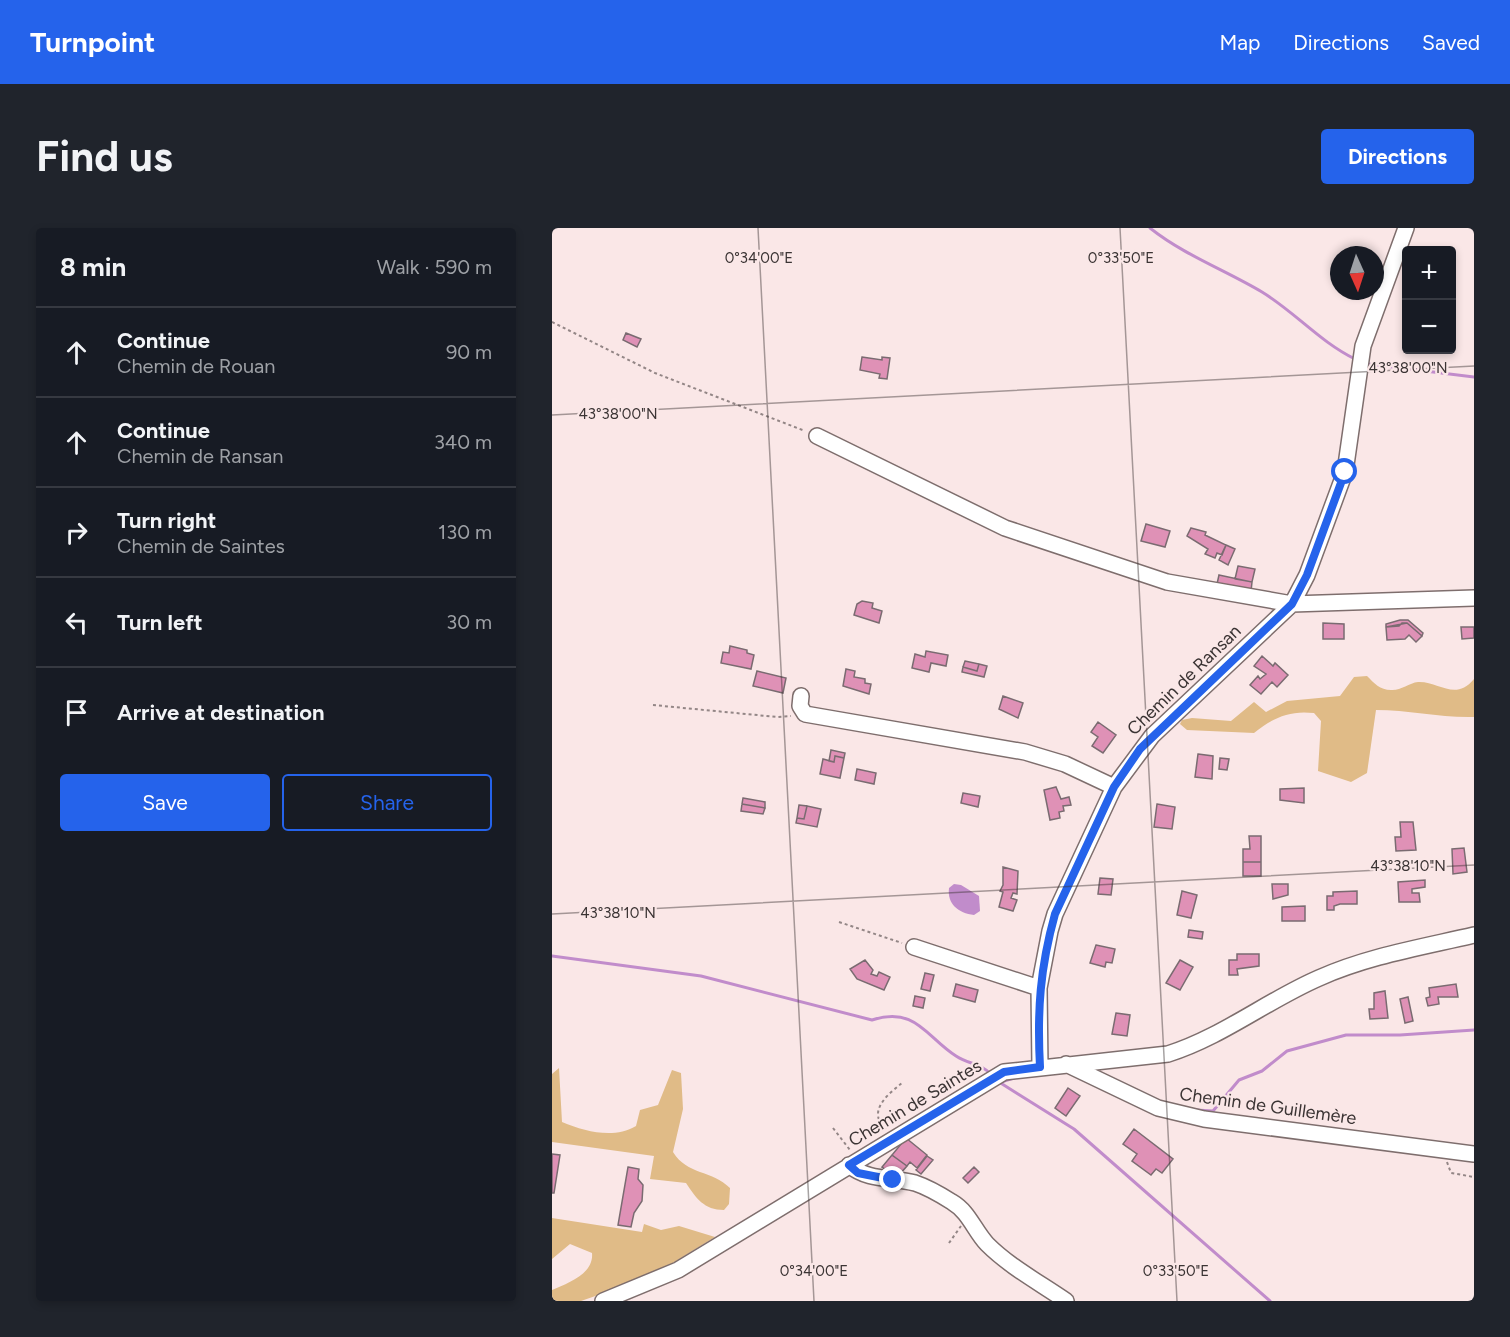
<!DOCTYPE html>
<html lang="en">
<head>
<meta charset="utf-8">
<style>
  body { margin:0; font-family:Figtree,sans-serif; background:#20242c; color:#f1f3f6 }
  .controls { position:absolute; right:18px; top:18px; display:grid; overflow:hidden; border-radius:6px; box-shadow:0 3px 9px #0003 }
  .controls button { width:54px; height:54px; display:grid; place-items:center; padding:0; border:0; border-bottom:2px solid #363941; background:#171b24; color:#f1f3f6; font:30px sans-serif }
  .compass { position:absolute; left:778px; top:18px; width:54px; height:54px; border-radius:50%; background:#171b24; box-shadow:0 3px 9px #0003; rotate:177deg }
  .stop { position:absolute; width:18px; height:18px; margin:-14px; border:4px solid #2563eb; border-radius:50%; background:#fff }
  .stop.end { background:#2563eb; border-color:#fff; box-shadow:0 2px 6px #0008 }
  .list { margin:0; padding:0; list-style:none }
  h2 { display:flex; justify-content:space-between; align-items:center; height:78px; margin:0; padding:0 24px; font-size:26px }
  h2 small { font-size:20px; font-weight:400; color:#9ea1a6 }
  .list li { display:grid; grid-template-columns:39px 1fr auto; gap:18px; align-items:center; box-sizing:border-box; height:90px; padding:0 24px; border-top:2px solid #363941 }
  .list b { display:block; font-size:22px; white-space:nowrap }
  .list p { margin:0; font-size:20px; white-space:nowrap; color:#9ea1a6 }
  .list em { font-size:20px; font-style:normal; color:#9ea1a6 }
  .actions { display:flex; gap:12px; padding:18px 24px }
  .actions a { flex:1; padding:14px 0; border:2px solid #2563eb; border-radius:6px; text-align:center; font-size:21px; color:#2563eb }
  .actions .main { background:#2563eb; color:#fff }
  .icon { flex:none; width:33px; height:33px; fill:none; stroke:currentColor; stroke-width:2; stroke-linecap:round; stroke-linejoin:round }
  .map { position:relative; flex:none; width:922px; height:1073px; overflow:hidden; border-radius:6px }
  header { display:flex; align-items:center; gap:36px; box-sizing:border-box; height:84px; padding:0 30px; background:#2563eb; color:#fff }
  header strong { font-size:28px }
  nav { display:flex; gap:33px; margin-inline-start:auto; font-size:21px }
  .intro { display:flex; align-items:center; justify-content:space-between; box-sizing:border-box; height:144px; padding:0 36px }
  h1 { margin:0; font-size:42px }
  .button { padding:15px 27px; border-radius:6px; background:#2563eb; color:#fff; font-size:21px; font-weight:700 }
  main { display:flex; gap:36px; padding:0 36px }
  aside { flex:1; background:#171b24; border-radius:6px; box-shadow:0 3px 9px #0003 }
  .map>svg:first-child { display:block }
</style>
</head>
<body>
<header>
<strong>Turnpoint</strong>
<nav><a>Map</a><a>Directions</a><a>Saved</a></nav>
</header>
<div class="intro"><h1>Find us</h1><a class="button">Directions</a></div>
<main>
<aside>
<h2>8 min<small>Walk · 590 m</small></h2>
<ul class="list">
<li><svg class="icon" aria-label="ahead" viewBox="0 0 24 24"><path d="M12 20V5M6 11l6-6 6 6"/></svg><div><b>Continue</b><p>Chemin de Rouan</p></div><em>90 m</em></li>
<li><svg class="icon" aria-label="ahead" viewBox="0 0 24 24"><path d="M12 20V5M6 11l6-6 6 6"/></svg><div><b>Continue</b><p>Chemin de Ransan</p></div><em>340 m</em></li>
<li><svg class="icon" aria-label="right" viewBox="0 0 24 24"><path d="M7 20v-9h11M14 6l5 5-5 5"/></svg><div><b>Turn right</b><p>Chemin de Saintes</p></div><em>130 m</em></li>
<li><svg class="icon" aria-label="left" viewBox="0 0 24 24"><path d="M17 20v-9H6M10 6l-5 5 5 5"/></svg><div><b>Turn left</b></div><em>30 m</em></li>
<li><svg class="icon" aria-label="arrive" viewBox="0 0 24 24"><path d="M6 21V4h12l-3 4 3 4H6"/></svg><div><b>Arrive at destination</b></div></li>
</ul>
<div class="actions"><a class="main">Save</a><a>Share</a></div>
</aside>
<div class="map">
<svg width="922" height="1073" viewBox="0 0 922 1073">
  <rect width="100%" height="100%" fill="#fae7e7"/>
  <!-- green -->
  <path fill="#e0bb87" d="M815,448C822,455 828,462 839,462C848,463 857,455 866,454C887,453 903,474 922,451V489C889,490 857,482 824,482L815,545L799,554L766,543L769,493L762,485C737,482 721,490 702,505L635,502L628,496L630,492L640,490L679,493L702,474L714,484L735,473L788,468L802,449Z
    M7,840L10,894C34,904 62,911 84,898L88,882L106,877L120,842L129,845L131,881L121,924C135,947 160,942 178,960L177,976L172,982C152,982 144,970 134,955L98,951L102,928L0,914V846Z
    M0,990L90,1004L92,996L109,1002L127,998L163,1009L98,1049L29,1073H0V1062C16,1055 42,1046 40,1025L18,1016L0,1031Z"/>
  <!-- water -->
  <path fill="#c18ccb" d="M402,656L409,657L427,668L428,683L422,687C406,685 395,676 397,660Z"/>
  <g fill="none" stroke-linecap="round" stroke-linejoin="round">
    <!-- stream -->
    <path stroke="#c18ccb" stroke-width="3" d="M598,0C632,27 673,42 710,64C743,84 768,114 803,131
      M816,136L922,149
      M0,728L149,748L320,792C364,778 374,809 404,828C418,837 427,834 440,847
      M447,854L522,901L718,1073
      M449,854L465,849
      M644,882L661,883L687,852L710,843L735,823L794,807H848L922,802"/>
  </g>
  <!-- building -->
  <path fill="#df91b6" stroke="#7a6b71" stroke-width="1.5" d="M74,105L89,111L85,119L71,112Z
    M310,129L330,132V129L338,130L335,151L327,150L328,146L308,142Z
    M594,296L618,303L613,319L589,313Z
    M639,300L654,304L653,307L674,317L670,327L665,325L663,330L653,326L656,321L635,308Z
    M674,317L683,321L676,337L667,332Z
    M686,338L703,341L700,354L683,351Z
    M667,347L700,354L699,363L665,356Z
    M310,373L321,375L320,380L330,383L327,395L302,387L305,376Z
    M848,392H856L871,405L870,408L855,395L834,399V396Z
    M771,395L792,396V411H771Z
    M850,395H855L870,408L864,414L857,407L853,411L835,412L834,399L847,398Z
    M909,399H922V410L910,411Z
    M178,418L195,422V425L202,427L199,441L169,435L171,424L177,425Z
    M374,423L396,427L394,438L379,435L377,444L360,440L363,426L373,429Z
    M710,428L721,438L723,435L736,447L725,459L720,454L709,466L698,457L706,448L708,451L714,446L702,438Z
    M413,433L427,436L425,443L411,439Z
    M427,436L435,438L432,449L410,444L411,439L425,443Z
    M294,441L303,443L302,449L313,451V455L319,456L317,466L291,458Z
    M205,443L234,450L231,465L201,458Z
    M451,468L471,475L466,490L447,481Z
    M546,494L564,507L551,525L540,518L546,509L539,504Z
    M279,522L293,525L292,530L283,528L282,534L277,533Z
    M646,526L661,528L660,551L643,549Z
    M283,528L292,530L288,550L268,546L271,531L282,534Z
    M668,530L677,531L675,542L667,541Z
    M305,541L324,545L322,556L303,552Z
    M504,559L509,571L517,569L519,577L511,578L512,583L507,584L508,590L498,592L492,562Z
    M752,560V575L728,572V561Z
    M411,565L428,568L426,579L409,575Z
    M191,570L213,574V580L190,576Z
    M190,576L213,580L211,586L189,583Z
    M605,576L623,579L620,601L602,599Z
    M247,577L255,578L252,591L245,590Z
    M255,578L269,581L265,599L244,595L245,590L252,591Z
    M848,594H861L864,622L844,623L843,609H849Z
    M697,608H709V634H691V621H698Z
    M912,620L915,644L901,646L900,621Z
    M691,634H709V648H691Z
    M451,639L466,643L465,666L461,665L459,670L465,672L461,683L447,679L451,664L448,663L451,657Z
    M548,650L561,651L559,667L546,666Z
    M873,652V659L860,661V665H867L868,674H847L846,654Z
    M720,656H736V667L721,671Z
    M630,663L645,667L639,690L625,687Z
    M805,663V676H788L782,678V682H775V668H781V664Z
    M753,678V693H730V679Z
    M637,702L651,704L650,711L636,709Z
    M544,717L563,721L560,735L554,734L553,739L538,735Z
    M685,726H707V738L685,741L686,747H677V732H685Z
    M313,732L321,742L319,746L325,748L327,744L338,749L332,762L305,751L298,741Z
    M628,732L641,739L628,762L614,755Z
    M373,745L382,747L378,763L369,761Z
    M404,756L426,762L423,774L401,768Z
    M904,756L906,769H886L887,776L876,778L874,770L878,769L877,760Z
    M833,763L836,790L818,791L817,781H822V765Z
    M363,768L373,770L371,780L361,778Z
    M856,769L861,793L853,795L848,771Z
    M564,785L578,787L575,808L560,806Z
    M516,860L528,868L514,888L503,880Z
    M582,901L621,931L610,945L604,941L599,947L580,933L585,926L571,916Z
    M354,910L375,927L365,940L358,934L355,938L340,927Z
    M0,926L8,927L2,965H0Z
    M340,927L355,938L347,947L338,945L330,939Z
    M375,928L381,932L369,946L364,942Z
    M76,939L87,941L86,951L91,957L90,973L82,985L79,999L66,997Z
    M422,939L427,944L416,955L411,950Z"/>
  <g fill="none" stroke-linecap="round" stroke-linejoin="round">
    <defs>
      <path id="minor" d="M265,208L453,300L615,354L740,376L755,347L793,244L811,118L854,0
        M249,468L248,478L253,486L473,524L513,536L562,559
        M362,719L487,760
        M514,836L606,880L652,891L922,926
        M488,839L487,760L498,703L503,686L562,559L600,508L740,376L922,370
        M297,937C316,953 340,949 363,955C375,959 389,967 400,974C417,984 422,1002 435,1016C458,1039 488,1055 514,1073
        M51,1073L126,1042L452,844L616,826C670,809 716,772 767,750C816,728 871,719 922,707"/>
    </defs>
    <!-- minor casing -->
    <use href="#minor" stroke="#7e6e6d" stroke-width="18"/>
    <!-- path -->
    <path stroke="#938686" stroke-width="2" stroke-dasharray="3 3" stroke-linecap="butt" d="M0,94L103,145L253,203
      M101,477L225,489L239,488
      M287,694L350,715
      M281,900L298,922
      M334,901C314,884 336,866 350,855
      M895,934L899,945L922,949
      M397,1015L409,998"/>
    <!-- minor -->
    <use href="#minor" stroke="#fff" stroke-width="15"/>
  </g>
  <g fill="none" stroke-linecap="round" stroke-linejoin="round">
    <!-- route -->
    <path stroke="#2563eb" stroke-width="8" d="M341,952L306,945L297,937L452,844L488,839C485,783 488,740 503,686L562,559L588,521L740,376L755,347L793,244"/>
  </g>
  <!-- ticks -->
  <path fill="none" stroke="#3b3434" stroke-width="1.5" stroke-opacity="0.45" d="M206,0L262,1073M568,0L625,1073M0,187L922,138M0,686L922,637"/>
  <g text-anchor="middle" stroke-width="4.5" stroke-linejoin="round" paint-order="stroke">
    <!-- street labels -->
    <g font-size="18" fill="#3b3434" stroke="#fae7e7">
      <text transform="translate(632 452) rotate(-44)" y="6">Chemin de Ransan</text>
      <text transform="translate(363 875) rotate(-31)" y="6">Chemin de Saintes</text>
      <text transform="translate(716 878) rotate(8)" y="6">Chemin de Guillemère</text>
    </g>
  </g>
  <g font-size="15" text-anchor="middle" fill="#3b3434" stroke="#fae7e7" stroke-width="4.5" stroke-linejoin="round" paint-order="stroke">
    <text x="207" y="35">0°34'00"E</text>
    <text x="569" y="35">0°33'50"E</text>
    <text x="856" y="145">43°38'00"N</text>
    <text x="66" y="191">43°38'00"N</text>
    <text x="856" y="643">43°38'10"N</text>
    <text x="66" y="690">43°38'10"N</text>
    <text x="262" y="1048">0°34'00"E</text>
    <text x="624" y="1048">0°33'50"E</text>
  </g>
</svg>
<div class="controls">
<button>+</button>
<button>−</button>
</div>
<svg class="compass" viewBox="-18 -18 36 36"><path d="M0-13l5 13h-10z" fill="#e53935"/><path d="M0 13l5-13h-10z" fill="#9ea1a6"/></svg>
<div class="stop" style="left:793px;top:244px"></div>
<div class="stop end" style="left:341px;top:952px"></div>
</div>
</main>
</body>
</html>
